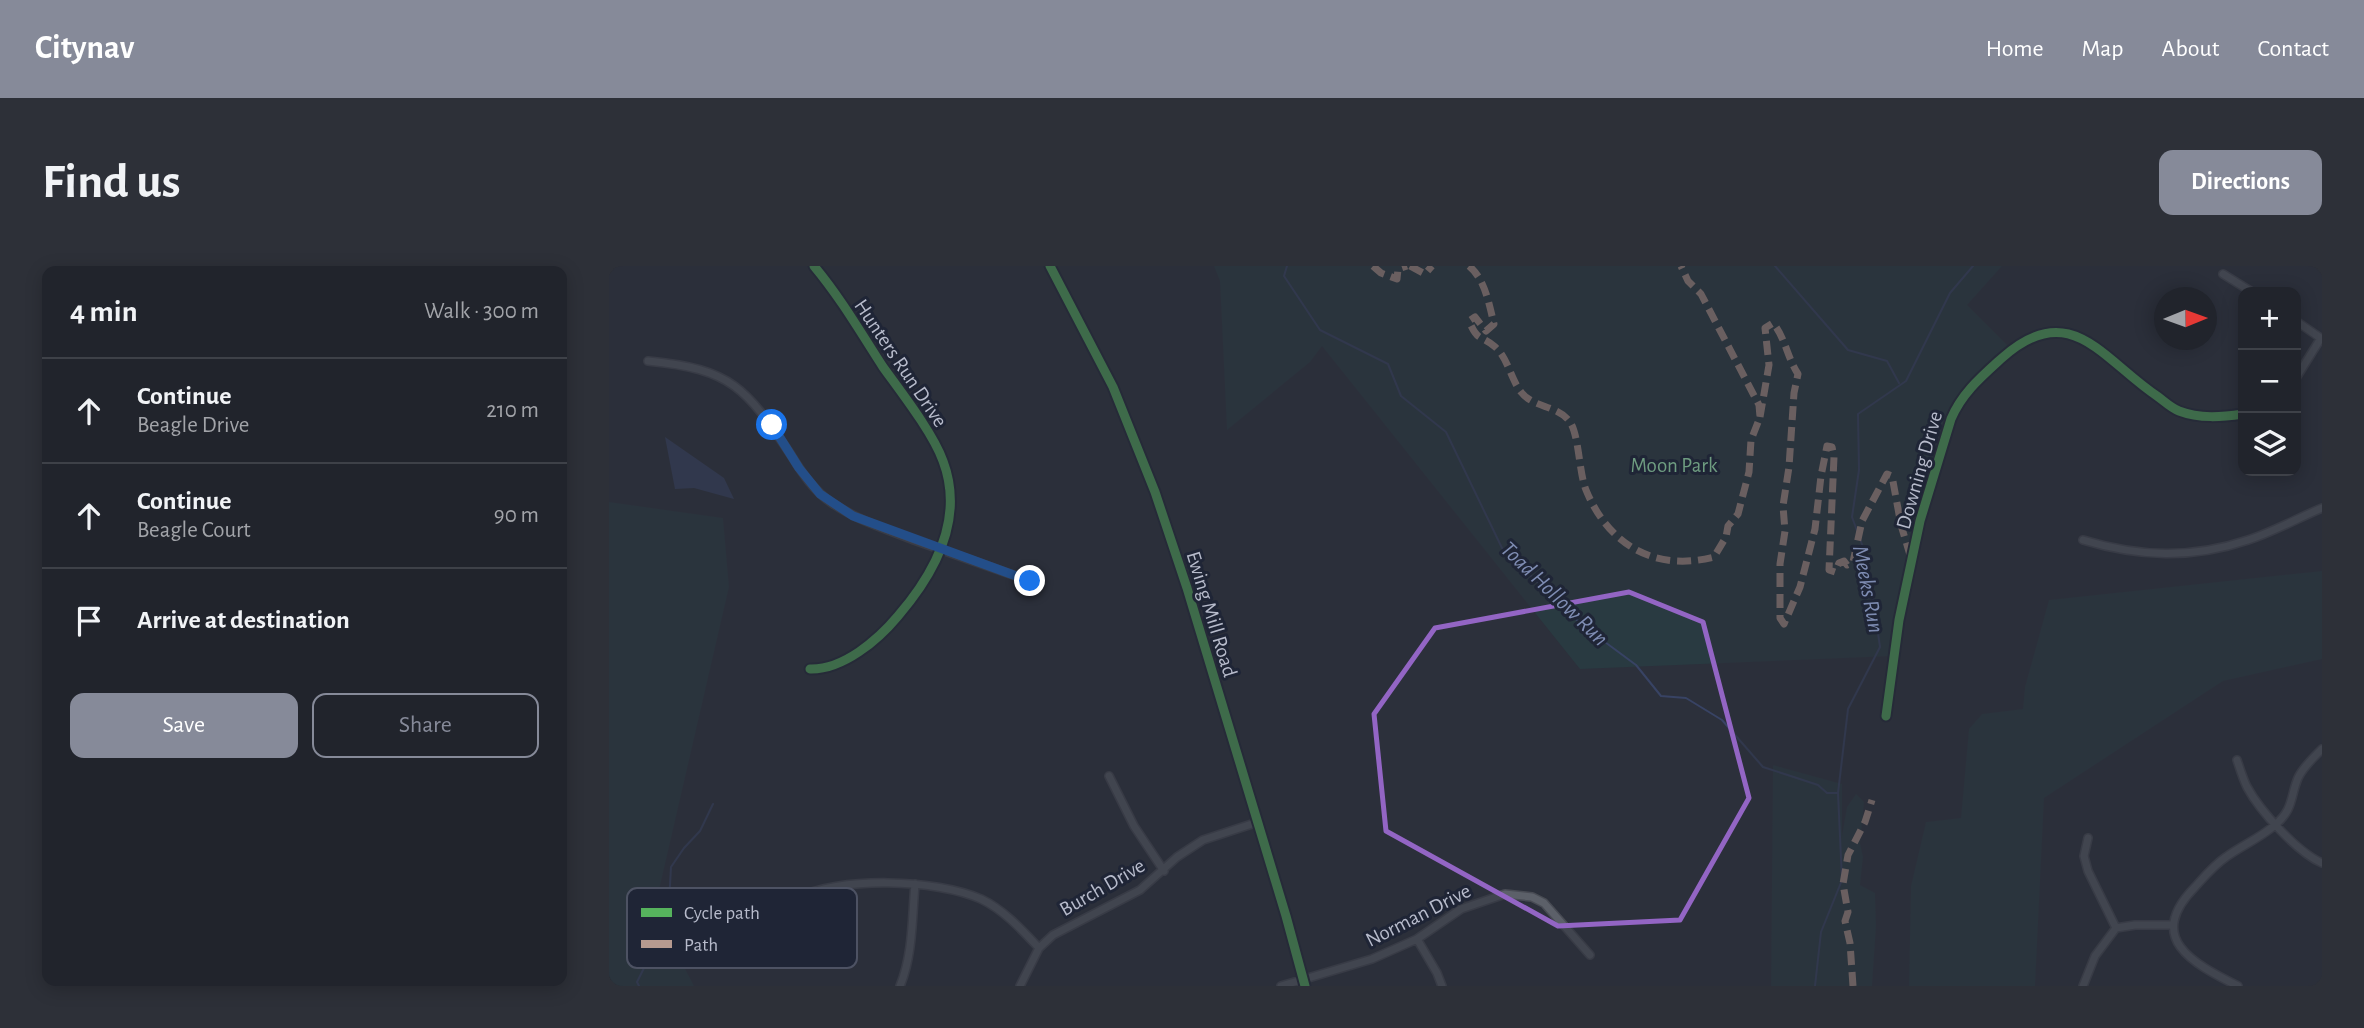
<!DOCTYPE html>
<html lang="en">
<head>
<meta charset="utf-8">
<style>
  body { margin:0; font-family:"Alegreya Sans",sans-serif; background:#2d3038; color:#f1f3f6 }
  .controls { position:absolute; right:21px; top:21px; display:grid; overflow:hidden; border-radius:14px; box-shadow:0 4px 18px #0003 }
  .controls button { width:63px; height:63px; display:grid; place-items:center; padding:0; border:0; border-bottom:2px solid #3e4148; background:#21242c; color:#f1f3f6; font:35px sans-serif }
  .compass { position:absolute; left:1545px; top:21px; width:63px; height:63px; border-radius:50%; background:#21242c; box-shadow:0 4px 18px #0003; rotate:89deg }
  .stop { position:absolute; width:21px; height:21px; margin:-16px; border:5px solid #1a73e8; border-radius:50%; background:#fff }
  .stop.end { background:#1a73e8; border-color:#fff; box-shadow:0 2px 7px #0008 }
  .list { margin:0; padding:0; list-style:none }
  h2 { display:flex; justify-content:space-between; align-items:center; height:91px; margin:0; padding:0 28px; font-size:30px }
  h2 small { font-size:23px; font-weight:400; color:#a2a4a9 }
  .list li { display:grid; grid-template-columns:46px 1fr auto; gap:21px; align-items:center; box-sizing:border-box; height:105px; padding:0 28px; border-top:2px solid #3e4148 }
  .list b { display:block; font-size:26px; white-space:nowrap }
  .list p { margin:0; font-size:23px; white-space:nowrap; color:#a2a4a9 }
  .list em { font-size:23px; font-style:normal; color:#a2a4a9 }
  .actions { display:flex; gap:14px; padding:21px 28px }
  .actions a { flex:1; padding:16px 0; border:2px solid #868a99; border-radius:14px; text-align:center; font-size:24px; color:#868a99 }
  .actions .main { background:#868a99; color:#fff }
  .icon { flex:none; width:38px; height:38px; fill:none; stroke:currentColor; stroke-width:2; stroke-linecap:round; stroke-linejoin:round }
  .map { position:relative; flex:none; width:1713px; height:720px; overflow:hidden; border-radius:14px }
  header { display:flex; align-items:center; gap:42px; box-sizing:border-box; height:98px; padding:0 35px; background:#868a99; color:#fff }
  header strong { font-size:33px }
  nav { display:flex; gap:38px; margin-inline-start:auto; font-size:24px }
  .intro { display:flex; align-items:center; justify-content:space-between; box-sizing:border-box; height:168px; padding:0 42px }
  h1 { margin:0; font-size:49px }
  .button { padding:18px 32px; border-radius:14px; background:#868a99; color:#fff; font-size:24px; font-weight:700 }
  main { display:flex; gap:42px; padding:0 42px }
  aside { flex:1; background:#21242c; border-radius:14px; box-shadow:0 4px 18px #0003 }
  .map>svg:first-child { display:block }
</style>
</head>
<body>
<header>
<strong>Citynav</strong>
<nav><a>Home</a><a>Map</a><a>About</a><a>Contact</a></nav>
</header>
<div class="intro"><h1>Find us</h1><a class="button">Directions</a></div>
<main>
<aside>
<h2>4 min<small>Walk · 300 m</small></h2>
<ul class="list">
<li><svg class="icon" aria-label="ahead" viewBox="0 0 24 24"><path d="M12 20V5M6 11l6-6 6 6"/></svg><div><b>Continue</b><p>Beagle Drive</p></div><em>210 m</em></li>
<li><svg class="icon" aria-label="ahead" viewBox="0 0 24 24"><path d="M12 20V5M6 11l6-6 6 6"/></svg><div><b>Continue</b><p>Beagle Court</p></div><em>90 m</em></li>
<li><svg class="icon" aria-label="arrive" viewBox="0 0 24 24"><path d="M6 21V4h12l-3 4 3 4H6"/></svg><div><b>Arrive at destination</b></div></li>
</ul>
<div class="actions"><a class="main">Save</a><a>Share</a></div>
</aside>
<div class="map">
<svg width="1713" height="720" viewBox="0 0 1713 720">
  <rect width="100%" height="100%" fill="#2c303b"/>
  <!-- green -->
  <path fill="#293a41" d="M605,0H1393L1358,39L1405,86L1342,145L1283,390L971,403L713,80L701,96L618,164L611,15Z
    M0,236L114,252L120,321L50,624L55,662L85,720H0Z
    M1713,305V393L1614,415L1435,532L1426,720H1300L1302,620L1317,556L1352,552L1360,463L1373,448L1414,443L1416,421L1440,334Z
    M1164,499L1233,518V570L1238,541L1247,528L1255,536L1251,577L1254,591L1251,619L1266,627L1267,660L1263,720H1162Z"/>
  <!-- water -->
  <path fill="#384364" d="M56,171L115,212L125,233L85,222L66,223Z"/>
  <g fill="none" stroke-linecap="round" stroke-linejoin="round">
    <!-- stream -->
    <path stroke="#384364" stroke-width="2" d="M678,0L675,10L711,64L779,98L792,130L837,166L893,282L973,359L1027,399L1052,430L1077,432L1113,454L1154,501L1209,519L1218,527H1229
      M1166,0L1239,84L1278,95L1290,117
      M30,720L28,716L55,662L60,637L62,601L75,582L91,565L104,538
      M1206,720L1212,666L1233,614L1229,527L1239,443L1271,381L1258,292L1243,251L1250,204L1249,148L1297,115L1341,27L1364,0"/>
    <defs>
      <path id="street" d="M441,0L504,121L546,226L578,322L677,650L696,720
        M1614,8L1643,26
        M1687,55L1713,73
        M39,95C123,103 137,122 182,189C193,207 205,225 223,237C248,254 277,263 305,274C344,288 382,301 421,315
        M1687,112L1712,72
        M1474,274C1530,291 1583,293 1639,274C1664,266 1689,252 1713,242
        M201,403C234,404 269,374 289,350C326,307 356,253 334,195C324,167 292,126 274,101C252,67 231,31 205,0
        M1277,450L1290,354L1311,255L1342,153C1353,127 1372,111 1393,92C1461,31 1493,93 1548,130C1555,135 1562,142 1570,145C1591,153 1613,151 1634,148
        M1628,494C1631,503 1634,513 1638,521C1651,545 1688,586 1713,597
        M500,510L525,560L555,605
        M1479,572L1475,590L1479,605L1507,662
        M169,646C174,642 180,636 186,633C230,610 327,613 372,633C395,644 413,664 430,682
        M808,673L828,707L833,720
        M291,720C304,689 303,652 306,618
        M411,720L430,682L444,669L531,624L568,591L594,574L649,556
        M672,720L763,693L808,673L852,643L896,628L923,631L935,637L981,689
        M1474,720L1486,690L1507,662L1526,659H1563
        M1629,720C1583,697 1536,672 1586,621C1595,611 1605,599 1617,591C1632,580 1651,572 1666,559C1685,543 1681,531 1689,512C1694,501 1705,491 1713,483"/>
    </defs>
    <!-- street casing -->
    <use href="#street" stroke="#484b54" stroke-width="10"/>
    <!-- street -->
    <use href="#street" stroke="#5c6069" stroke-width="7"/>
    <!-- quiet -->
    <path stroke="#b69a8f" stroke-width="7" stroke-dasharray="14 7" stroke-linecap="butt" d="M764,0L772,7L788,13L789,3L798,0
      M801,0L816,8L823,0
      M860,0C876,13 880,38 885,58L877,65L866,51L860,55C869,76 870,68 885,80C899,91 901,112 912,126C924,142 949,139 961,156C970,169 970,207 977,224C1000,280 1047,306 1105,291L1117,271L1119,260L1129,248L1140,206L1142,174L1151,151L1150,139L1092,28L1079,15L1072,0
      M1151,151L1160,99L1156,62L1164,57C1176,71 1178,91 1189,108L1185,127L1180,201L1174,240L1176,265L1171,298V352L1175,358L1191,321L1206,263L1212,210L1218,180L1223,181L1225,191L1220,304L1226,306L1230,297L1235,295L1238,299L1244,296L1253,255L1278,208L1283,210L1292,259L1301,289
      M1244,720L1241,677L1236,655L1239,646L1234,618L1239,589L1256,556L1263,534"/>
    <defs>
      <path id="cycleway" d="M441,0L504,121L546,226L578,322L677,650L696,720
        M201,403C234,404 269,374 289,350C326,307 356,253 334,195C324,167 292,126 274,101C252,67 231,31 205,0
        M1277,450L1290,354L1311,255L1342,153C1353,127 1372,111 1393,92C1461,31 1493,93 1548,130C1555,135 1562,142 1570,145C1591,153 1613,151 1634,148"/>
    </defs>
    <!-- cycleway casing -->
    <use href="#cycleway" stroke="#1f2536" stroke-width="13"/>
    <!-- cycleway -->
    <use href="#cycleway" stroke="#56b35d" stroke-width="9"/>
  </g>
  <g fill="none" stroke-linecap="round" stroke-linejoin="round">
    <!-- route -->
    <path stroke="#1a73e8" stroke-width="9" d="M163,159L190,202L211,228L244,250L421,315"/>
  </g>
  <!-- marked area -->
  <path d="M0 0H1713V720H0ZM1020,326L1094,356L1140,532L1071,654L949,660L777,565L765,448L826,362Z" fill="#2c303b" fill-opacity=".55" fill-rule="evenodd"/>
  <path fill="none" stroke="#9365c4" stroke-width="5" stroke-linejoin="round" d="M1020,326L1094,356L1140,532L1071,654L949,660L777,565L765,448L826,362Z"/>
  <g text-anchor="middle" stroke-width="6" stroke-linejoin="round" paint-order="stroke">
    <!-- street labels -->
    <g font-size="21" fill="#b7bbcb" stroke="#1f2536">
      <text transform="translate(292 97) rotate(56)" y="7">Hunters Run Drive</text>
      <text transform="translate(1310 204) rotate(-74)" y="7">Downing Drive</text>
      <text transform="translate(603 348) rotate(73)" y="7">Ewing Mill Road</text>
      <text transform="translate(493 621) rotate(-30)" y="7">Burch Drive</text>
      <text transform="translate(809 649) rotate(-27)" y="7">Norman Drive</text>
    </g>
    <!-- park labels -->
    <g font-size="21" fill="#6e9c80" stroke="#1f2536">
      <text x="1065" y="206">Moon Park</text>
    </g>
    <!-- water labels -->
    <g font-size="23" font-style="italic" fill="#7e8cb2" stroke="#1f2536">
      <text transform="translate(1260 323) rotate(79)" y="8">Meeks Run</text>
      <text transform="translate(946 327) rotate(44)" y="8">Toad Hollow Run</text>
    </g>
  </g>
  <!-- legend -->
  <rect x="18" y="622" width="230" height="80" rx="10" fill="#1f2536" stroke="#4d5263" stroke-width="2"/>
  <rect x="32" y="642" width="31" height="9" fill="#56b35d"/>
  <rect x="32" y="674" width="31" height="8" fill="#b69a8f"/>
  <g font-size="19" fill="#b7bbcb">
    <text x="75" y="653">Cycle path</text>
    <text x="75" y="685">Path</text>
  </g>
</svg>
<div class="controls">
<button>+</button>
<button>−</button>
<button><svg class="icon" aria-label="layers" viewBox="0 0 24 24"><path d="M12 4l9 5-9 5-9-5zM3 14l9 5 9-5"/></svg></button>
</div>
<svg class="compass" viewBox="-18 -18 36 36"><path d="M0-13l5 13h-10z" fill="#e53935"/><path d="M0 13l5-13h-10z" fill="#a2a4a9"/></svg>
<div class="stop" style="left:163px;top:159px"></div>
<div class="stop end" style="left:421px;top:315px"></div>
</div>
</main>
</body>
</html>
